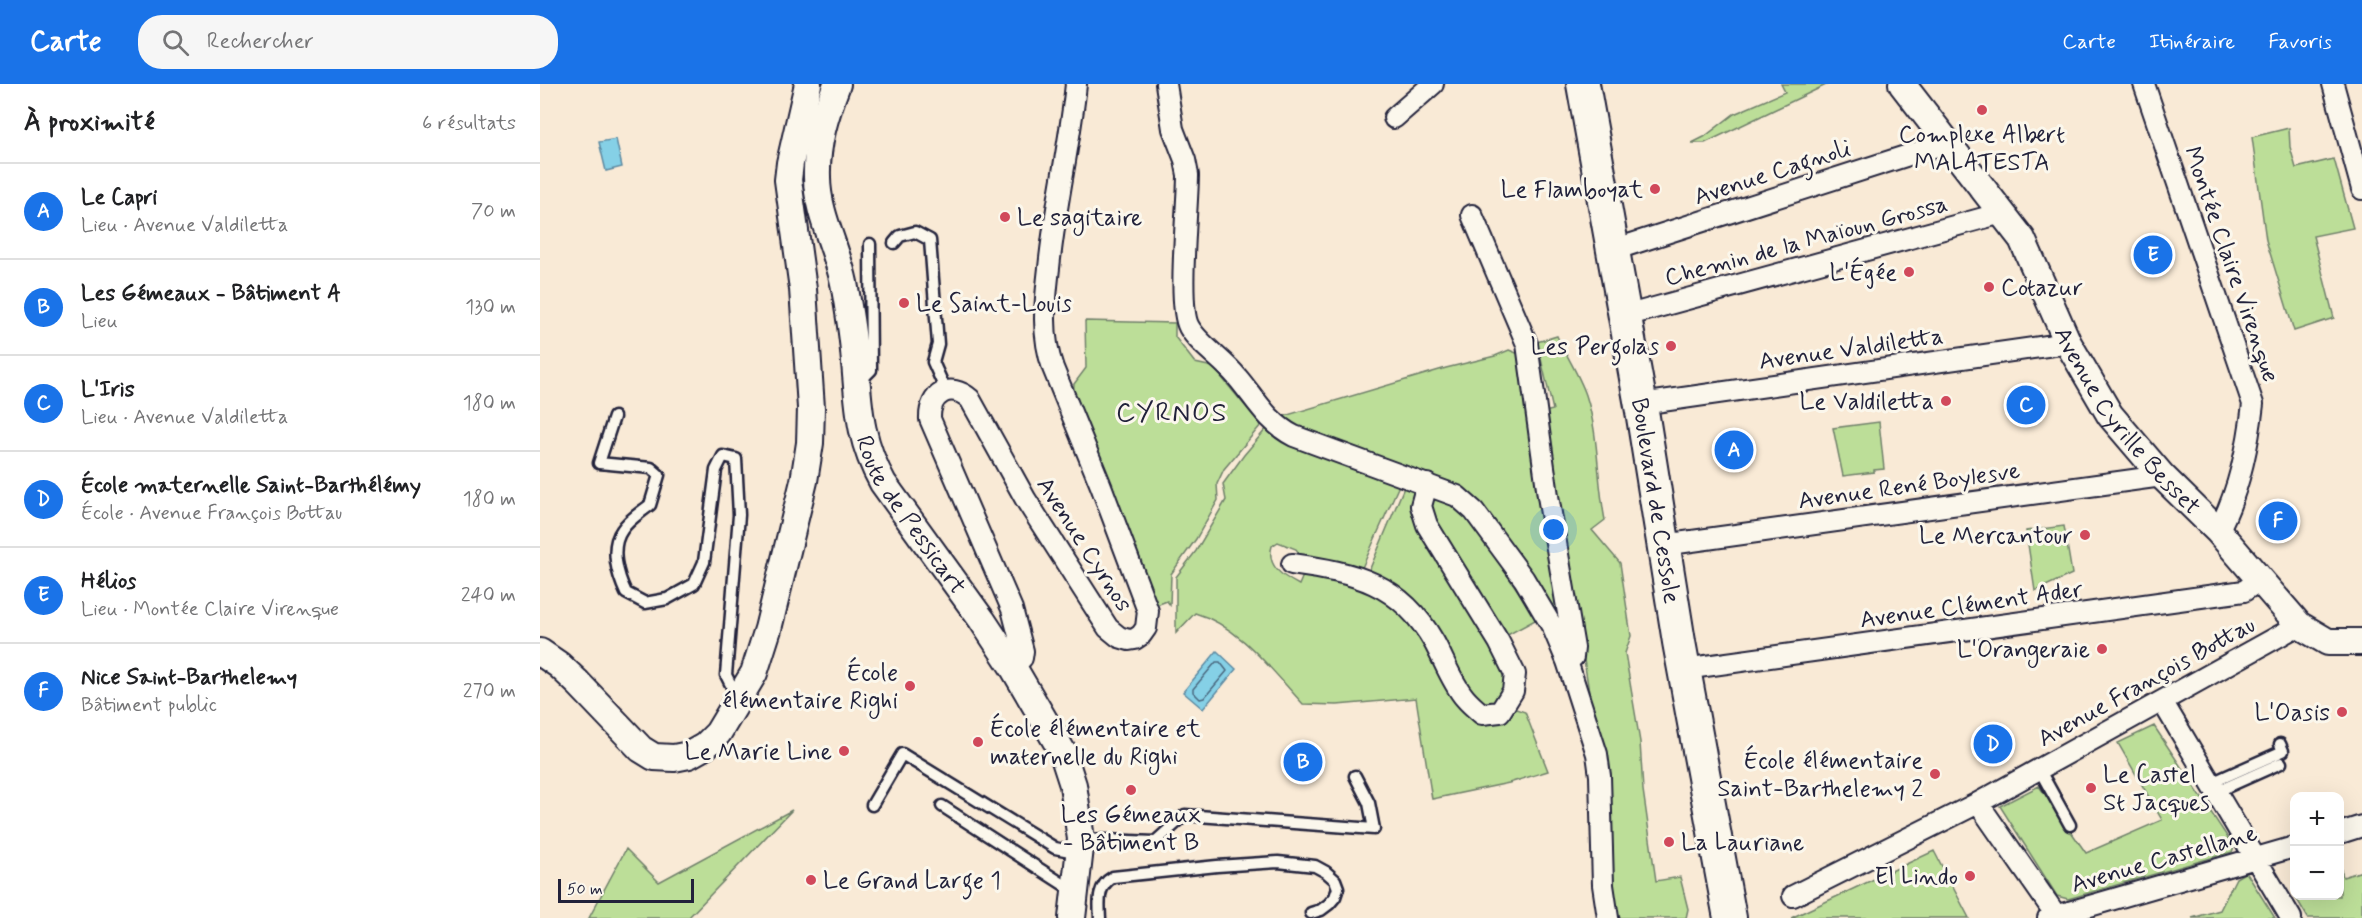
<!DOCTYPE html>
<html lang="fr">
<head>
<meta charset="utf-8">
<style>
  body { margin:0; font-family:Mynerve,sans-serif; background:#f6f6f6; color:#202124 }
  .controls { position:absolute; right:18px; bottom:18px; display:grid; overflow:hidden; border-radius:12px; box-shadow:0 6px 24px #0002 }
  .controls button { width:54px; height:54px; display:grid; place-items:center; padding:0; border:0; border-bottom:2px solid #e0e0e0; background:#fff; color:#202124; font:30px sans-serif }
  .scale { position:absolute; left:18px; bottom:15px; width:136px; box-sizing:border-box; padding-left:6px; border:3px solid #22223b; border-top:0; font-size:16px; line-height:21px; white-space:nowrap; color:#22223b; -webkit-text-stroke:4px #fbf7ec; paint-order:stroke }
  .you { position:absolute; left:1014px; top:446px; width:21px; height:21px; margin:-15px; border:4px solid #fff; border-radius:50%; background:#1a73e8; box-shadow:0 0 0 9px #1a73e833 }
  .badge { display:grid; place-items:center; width:39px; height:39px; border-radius:50%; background:#1a73e8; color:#fff; font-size:20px; font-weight:700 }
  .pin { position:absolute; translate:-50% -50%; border:3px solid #fff; box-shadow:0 2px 6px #0006 }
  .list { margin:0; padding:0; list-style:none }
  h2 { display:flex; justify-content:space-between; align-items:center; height:78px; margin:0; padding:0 24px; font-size:26px }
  h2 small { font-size:20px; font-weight:400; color:#757577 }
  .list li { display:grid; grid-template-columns:39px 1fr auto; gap:18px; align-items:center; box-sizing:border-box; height:96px; padding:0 24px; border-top:2px solid #e0e0e0 }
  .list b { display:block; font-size:22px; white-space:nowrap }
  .list p { margin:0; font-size:20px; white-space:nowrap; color:#757577 }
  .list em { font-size:20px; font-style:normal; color:#757577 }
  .icon { flex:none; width:33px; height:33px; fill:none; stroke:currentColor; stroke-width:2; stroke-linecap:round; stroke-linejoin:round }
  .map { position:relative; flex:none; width:1822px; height:834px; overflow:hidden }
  header { display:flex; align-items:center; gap:36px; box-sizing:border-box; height:84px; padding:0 30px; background:#1a73e8; color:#fff }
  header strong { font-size:28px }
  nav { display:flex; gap:33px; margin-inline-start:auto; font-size:21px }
  .search { width:420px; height:54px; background:#f6f6f6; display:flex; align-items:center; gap:15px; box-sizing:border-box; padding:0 21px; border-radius:24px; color:#757577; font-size:22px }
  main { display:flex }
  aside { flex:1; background:#fff }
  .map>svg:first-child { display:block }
</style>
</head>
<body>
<header>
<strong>Carte</strong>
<div class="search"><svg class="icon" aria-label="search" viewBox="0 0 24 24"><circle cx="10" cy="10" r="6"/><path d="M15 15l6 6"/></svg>Rechercher</div>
<nav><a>Carte</a><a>Itinéraire</a><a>Favoris</a></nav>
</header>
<main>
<aside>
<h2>À proximité<small>6 résultats</small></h2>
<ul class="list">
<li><span class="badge">A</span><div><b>Le Capri</b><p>Lieu · Avenue Valdiletta</p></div><em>70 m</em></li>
<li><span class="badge">B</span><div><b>Les Gémeaux - Bâtiment A</b><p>Lieu</p></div><em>130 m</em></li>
<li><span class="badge">C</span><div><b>L'Iris</b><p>Lieu · Avenue Valdiletta</p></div><em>180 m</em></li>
<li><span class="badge">D</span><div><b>École maternelle Saint-Barthélémy</b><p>École · Avenue François Bottau</p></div><em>180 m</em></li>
<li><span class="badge">E</span><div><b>Hélios</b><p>Lieu · Montée Claire Virenque</p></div><em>240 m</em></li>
<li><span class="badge">F</span><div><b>Nice Saint-Barthelemy</b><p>Bâtiment public</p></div><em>270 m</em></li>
</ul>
</aside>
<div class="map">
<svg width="1822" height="834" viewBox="0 0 1822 834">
  <rect width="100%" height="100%" fill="#f9ead6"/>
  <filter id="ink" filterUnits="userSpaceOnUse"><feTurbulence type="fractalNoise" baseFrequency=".0167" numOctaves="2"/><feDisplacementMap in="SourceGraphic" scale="12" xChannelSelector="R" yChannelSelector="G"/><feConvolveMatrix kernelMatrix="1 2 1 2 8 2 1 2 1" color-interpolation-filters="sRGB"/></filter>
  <g filter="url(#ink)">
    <!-- green -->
    <path fill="#bcde98" stroke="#6f806a" stroke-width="1.5" d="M1241,0H1288L1165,59H1152L1164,53L1194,30L1245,8Z
      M1749,44L1750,63L1756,84L1794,75L1813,144L1773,152L1794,234L1754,247L1726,156L1712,53Z
      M545,237L635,239V253L655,279L673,283L721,341L684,385L677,400L678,416L656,455L631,490L630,521L627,517L614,522L533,315L534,300L546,284Z
      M1017,252C1026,271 1039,291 1046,311C1059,350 1057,397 1065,436L1052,446L1080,479L1091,552L1085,569L1100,658L1103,706L1116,797L1140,793L1148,825L1146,834H1080L1071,814V690L1066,668L1052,627L1037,531L1000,329L1013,326L997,258Z
      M969,266L979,270L1028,561L1014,526L943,426L922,406L897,394L751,343L743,336L744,332L906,284L955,272Z
      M1339,338L1344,385L1334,386V388L1303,392L1293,344Z
      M727,344L860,399L821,486L762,473L756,465L738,458L732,462C726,482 742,492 759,501L765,487L795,493L856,521L903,587L926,629L933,635L960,636L976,625L985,628L1008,687L969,699L892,715L876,614L797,621L763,620C732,587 700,542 655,529L636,549V493L656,467L686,416L683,400L704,371Z
      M865,401L874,407L873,429L880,444L963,586L964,608L952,624L938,618C907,564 885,517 829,487Z
      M894,412L914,421L928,433L997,535L962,554L889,427Z
      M1524,442L1532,490L1495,507L1486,447Z
      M1614,642L1694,763L1692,768L1528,815L1517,812L1460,722L1499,702L1546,769L1622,736L1578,659Z
      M252,726L148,834H49L86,765L119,798Z
      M1394,767L1429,834H1251Z
      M1800,782L1803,793L1822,787V834H1768L1755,812H1800Z
      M1706,788L1735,834H1652L1680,826L1696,794Z"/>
    <!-- water -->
    <path fill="#85d0e6" stroke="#5d8aa2" stroke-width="1.5" d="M76,55L82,83L66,87L59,58Z
      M677,567L696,585L663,625L643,608Z"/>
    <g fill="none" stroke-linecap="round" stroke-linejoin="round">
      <!-- shore -->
      <path stroke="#4a687f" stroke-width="1.5" d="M676,578H680L687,587L664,614L660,615L653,608V605Z"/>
      <defs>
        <path id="service" d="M354,159L360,152L375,148L390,156L398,260L393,278L406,307
          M319,298L331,286L330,160
          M74,333L59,379L111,384L119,391L110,421C100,429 89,435 82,446C69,464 78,492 86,509L105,519L127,515L154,500L164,478L176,386L183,372L196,375L199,431L186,591L193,605L201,612
          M1499,685L1530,741
          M1671,699L1743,667L1740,660
          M1676,708L1741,679
          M332,721L362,670L515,764L540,769
          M402,722L529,804L536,805
          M541,755L615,758L645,731L834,745L829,719L815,692
          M560,834C559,818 557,802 573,793L677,782L738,778L775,782L786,788L795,796L798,804L795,813L789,820L781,826L771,829"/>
        <path id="minor" d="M626,0L633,45L645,76L648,91C648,122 637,222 649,243C659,261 684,276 697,293C715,314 728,339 754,352L917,412L934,427L984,495L1013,544L1027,577L1057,670L1060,692L1063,801L1068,834
          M1604,0L1713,320C1708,364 1699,408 1678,447
          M1793,0L1822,105
          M854,34L893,0
          M932,131L987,260L1008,412L1034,564L1033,573L1027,577
          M1073,166L1406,59
          M1085,232L1462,129
          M1101,320L1528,259
          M1123,461L1622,392
          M752,480C815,489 860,498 894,558C904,576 912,599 925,614C930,620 936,625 942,630L960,628L973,607L975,590L959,558L887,441L881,422L887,400
          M473,583L482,574L483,567L472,525L390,335C389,310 410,297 430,315L486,416L568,544L579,553L589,556L595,555L601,551L606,544L608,527L561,402L513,284C501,250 505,219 509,184C515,122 530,61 536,0
          M1144,585L1704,507L1721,495
          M1622,617L1751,834
          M1438,719L1518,834
          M1800,749L1822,742
          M1253,812L1438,719L1759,541
          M1508,834L1754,763"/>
        <g id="tertiary">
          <path id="s1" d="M297,0C285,31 276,60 277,93C277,130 297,164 304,199C308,221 312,244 314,267C319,318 317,352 343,399L442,536L473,583L522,667L533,701L541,755L532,834"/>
          <path id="s2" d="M1362,0L1482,155L1528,259L1570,331L1622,392L1678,447L1759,541L1788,558H1822"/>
          <path d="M0,568L19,581L38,599L101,665L114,673L134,674L149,671L165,662L178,649L214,589L228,545L264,397L270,359L271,324L263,205L248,96L250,79L268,0"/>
        </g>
        <g id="primary">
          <path id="s3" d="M1043,0L1103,333L1139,558L1190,834"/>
        </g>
      </defs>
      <!-- service casing -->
      <use href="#service" stroke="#22223b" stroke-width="15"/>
      <!-- minor casing -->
      <use href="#minor" stroke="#22223b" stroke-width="24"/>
      <!-- tertiary casing -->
      <use href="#tertiary" stroke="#22223b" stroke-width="30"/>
      <!-- primary casing -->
      <use href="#primary" stroke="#22223b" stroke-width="36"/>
      <!-- service -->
      <use href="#service" stroke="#fbf7ec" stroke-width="10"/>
      <!-- minor -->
      <use href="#minor" stroke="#fbf7ec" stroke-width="20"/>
      <!-- tertiary -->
      <use href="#tertiary" stroke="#fbf7ec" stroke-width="26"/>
      <!-- primary -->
      <use href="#primary" stroke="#fbf7ec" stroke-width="32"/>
    </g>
  </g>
  <!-- markers -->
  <g fill="#d1495b" stroke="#fbf7ec" stroke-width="2">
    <circle cx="1442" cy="26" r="6"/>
    <circle cx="1115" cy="105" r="6"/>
    <circle cx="465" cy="133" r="6"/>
    <circle cx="1369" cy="188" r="6"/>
    <circle cx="1449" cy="203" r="6"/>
    <circle cx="364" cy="219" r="6"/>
    <circle cx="1131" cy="262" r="6"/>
    <circle cx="1406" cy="317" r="6"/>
    <circle cx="1545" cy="451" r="6"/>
    <circle cx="1562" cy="565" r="6"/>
    <circle cx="370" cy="602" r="6"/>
    <circle cx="1802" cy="628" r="6"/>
    <circle cx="438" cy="658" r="6"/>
    <circle cx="304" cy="667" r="6"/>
    <circle cx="1395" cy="690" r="6"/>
    <circle cx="1551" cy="704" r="6"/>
    <circle cx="591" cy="706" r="6"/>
    <circle cx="1129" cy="758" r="6"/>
    <circle cx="1430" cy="792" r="6"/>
    <circle cx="271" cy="796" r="6"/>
  </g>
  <g text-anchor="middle" stroke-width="6" stroke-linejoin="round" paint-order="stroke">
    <!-- poi labels -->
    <g font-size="24" fill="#22223b" stroke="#fbf7ec" text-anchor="end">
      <text x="1442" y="58" text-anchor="middle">Complexe Albert<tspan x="1442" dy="28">MALATESTA</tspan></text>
      <text x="1103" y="113">Le Flamboyat</text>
      <text x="477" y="141" text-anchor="start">Le sagitaire</text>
      <text x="1357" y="196">L'Égée</text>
      <text x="1461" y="211" text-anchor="start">Cotazur</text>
      <text x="376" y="227" text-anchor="start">Le Saint-Louis</text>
      <text x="1119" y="270">Les Pergolas</text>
      <text x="1394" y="325">Le Valdiletta</text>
      <text x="1533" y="459">Le Mercantour</text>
      <text x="1550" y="573">L'Orangeraie</text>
      <text x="358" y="596">École<tspan x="358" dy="28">élémentaire Righi</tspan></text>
      <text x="1790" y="636">L'Oasis</text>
      <text x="450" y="652" text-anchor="start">École élémentaire et<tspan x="450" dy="28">maternelle du Righi</tspan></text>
      <text x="292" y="675">Le Marie Line</text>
      <text x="1383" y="684">École élémentaire<tspan x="1383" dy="28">Saint-Barthelemy 2</tspan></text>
      <text x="1563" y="698" text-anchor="start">Le Castel<tspan x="1563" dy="28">St Jacques</tspan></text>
      <text x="591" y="738" text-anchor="middle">Les Gémeaux<tspan x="591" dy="28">- Bâtiment B</tspan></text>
      <text x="1141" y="766" text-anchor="start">La Lauriane</text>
      <text x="1418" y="800">El Lindo</text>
      <text x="283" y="804" text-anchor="start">Le Grand Large 1</text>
    </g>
    <!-- street labels -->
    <g font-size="24" fill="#22223b" stroke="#fbf7ec">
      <text transform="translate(1232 88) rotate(-18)" y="8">Avenue Cagnoli</text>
      <text transform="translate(1266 156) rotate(-15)" y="8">Chemin de la Maïoun Grossa</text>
      <text transform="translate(1692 180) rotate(71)" y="8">Montée Claire Virenque</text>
      <text transform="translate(1311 264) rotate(-8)" y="8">Avenue Valdiletta</text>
      <text dy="8" stroke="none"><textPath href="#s2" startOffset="408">Avenue Cyrille Besset</textPath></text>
      <text transform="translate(1369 401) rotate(-8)" y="8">Avenue René Boylesve</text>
      <text dy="8" stroke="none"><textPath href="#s3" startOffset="423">Boulevard de Cessole</textPath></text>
      <text dy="8" stroke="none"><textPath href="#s1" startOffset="452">Route de Pessicart</textPath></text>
      <text transform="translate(545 460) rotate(57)" y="8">Avenue Cyrnos</text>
      <text transform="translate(1431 520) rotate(-8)" y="8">Avenue Clément Ader</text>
      <text transform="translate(1606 597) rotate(-29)" y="8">Avenue François Bottau</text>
      <text transform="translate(1624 774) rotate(-16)" y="8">Avenue Castellane</text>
    </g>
    <!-- quarter labels -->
    <g font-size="27" letter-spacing="1.5" fill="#22223b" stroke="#fbf7ec">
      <text x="632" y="337">CYRNOS</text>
    </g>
  </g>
</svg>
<div class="controls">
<button>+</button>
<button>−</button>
</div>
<div class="scale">50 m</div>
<div class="you"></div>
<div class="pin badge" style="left:1194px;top:366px">A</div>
<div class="pin badge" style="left:763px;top:678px">B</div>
<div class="pin badge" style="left:1486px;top:321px">C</div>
<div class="pin badge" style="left:1453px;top:660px">D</div>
<div class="pin badge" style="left:1613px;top:171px">E</div>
<div class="pin badge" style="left:1738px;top:437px">F</div>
</div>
</main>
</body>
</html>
